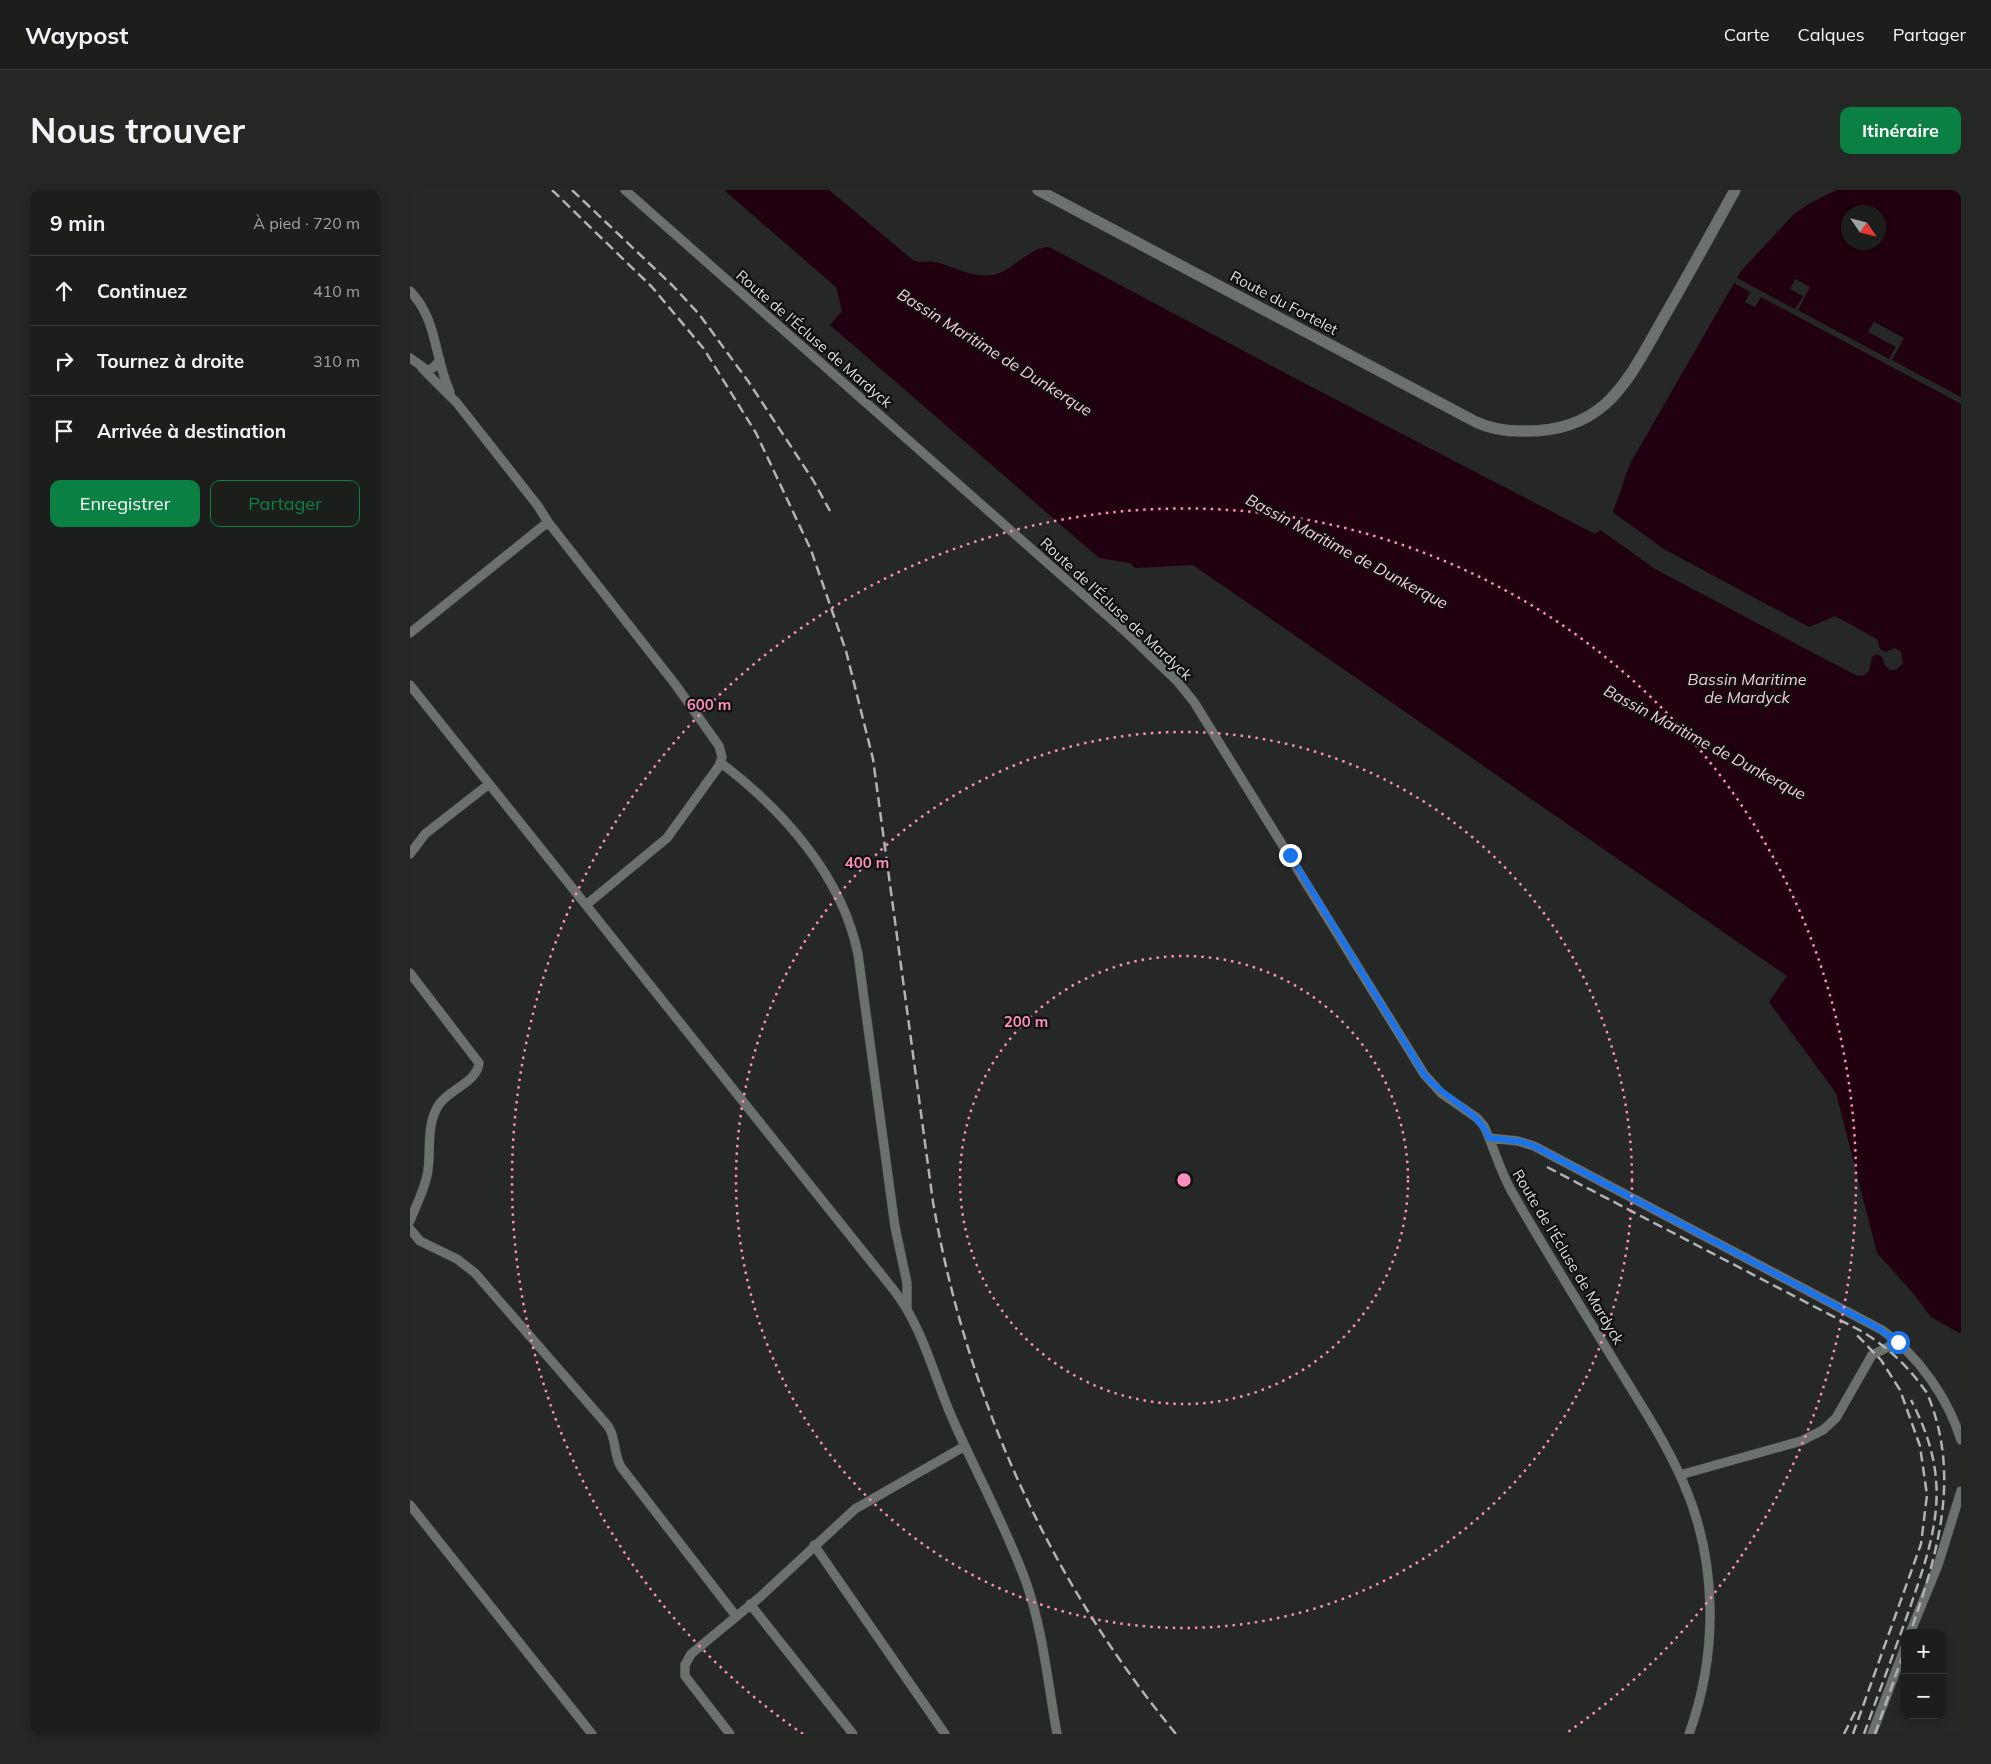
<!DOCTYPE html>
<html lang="fr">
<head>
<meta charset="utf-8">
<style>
  body { margin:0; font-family:Mulish,sans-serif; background:#252725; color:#f1f3f6 }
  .controls { position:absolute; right:15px; bottom:15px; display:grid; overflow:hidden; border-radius:10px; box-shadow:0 2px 8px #0003 }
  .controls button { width:45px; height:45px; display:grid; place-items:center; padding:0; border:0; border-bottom:1px solid #3a3c3b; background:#1c1e1c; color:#f1f3f6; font:25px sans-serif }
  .compass { position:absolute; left:1431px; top:15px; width:45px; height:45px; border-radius:50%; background:#1c1e1c; box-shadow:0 2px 8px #0003; rotate:125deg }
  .stop { position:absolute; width:15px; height:15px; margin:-11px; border:4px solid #1a73e8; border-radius:50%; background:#fff }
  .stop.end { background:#1a73e8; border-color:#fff; box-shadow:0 1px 5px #0008 }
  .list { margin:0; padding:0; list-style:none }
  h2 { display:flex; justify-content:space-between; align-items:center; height:65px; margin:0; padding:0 20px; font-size:21px }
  h2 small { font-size:16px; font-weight:400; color:#a0a2a3 }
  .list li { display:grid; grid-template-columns:32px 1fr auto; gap:15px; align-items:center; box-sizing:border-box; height:70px; padding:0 20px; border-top:1px solid #3a3c3b }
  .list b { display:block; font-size:19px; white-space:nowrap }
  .list em { font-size:16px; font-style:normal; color:#a0a2a3 }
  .actions { display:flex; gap:10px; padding:15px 20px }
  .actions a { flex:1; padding:11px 0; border:1px solid #0b8043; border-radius:10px; text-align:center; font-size:18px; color:#0b8043 }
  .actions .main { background:#0b8043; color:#fff }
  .icon { flex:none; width:28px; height:28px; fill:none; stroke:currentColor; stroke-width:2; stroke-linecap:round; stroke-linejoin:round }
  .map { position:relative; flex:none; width:1551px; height:1544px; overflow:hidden; border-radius:10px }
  header { display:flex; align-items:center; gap:30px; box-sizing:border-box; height:70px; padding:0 25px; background:#1c1e1c; border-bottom:1px solid #3a3c3b }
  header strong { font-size:24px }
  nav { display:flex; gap:28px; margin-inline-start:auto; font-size:18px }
  .intro { display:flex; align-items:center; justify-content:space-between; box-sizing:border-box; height:120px; padding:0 30px }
  h1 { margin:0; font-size:35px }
  .button { padding:12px 22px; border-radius:10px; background:#0b8043; color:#fff; font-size:18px; font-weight:700 }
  main { display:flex; gap:30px; padding:0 30px }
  aside { flex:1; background:#1c1e1c; border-radius:10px; box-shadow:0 2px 8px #0003 }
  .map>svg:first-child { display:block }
</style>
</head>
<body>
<header>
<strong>Waypost</strong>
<nav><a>Carte</a><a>Calques</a><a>Partager</a></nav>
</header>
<div class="intro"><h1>Nous trouver</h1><a class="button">Itinéraire</a></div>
<main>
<aside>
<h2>9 min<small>À pied · 720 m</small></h2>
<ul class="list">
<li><svg class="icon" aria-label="ahead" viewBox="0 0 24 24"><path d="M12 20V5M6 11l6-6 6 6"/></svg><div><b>Continuez</b></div><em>410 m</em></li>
<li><svg class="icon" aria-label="right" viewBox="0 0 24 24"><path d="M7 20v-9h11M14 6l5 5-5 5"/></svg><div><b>Tournez à droite</b></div><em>310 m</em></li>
<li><svg class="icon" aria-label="arrive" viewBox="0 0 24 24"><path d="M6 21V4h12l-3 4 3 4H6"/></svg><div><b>Arrivée à destination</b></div></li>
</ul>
<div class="actions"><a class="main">Enregistrer</a><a>Partager</a></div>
</aside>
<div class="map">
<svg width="1551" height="1544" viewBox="0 0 1551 1544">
  <rect width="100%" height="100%" fill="#252826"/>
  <!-- water -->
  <path fill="#21000f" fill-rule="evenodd" d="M314,0H419L503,70C511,74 518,70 526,72C548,78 571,93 594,81C607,74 623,57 639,57L894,193L1185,344C1204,335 1212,291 1221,272L1331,81L1384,24L1400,13L1427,0H1551V1144L1521,1127L1503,1103L1467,1063L1426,903L1359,812L1377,786L783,375L725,378L720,373L689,368L420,135L432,121L426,97ZM1438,22H1468V52H1438Z"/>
  <!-- pier -->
  <path fill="#252826" d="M1325,87L1385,119L1393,106L1380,99L1385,89L1400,97L1388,120L1479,169L1486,157L1458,142L1464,132L1494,148L1482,170L1551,207V214L1351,107L1345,117L1335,112L1340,102L1322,92Z
    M1201,321L1254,359L1399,437L1425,426L1467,449L1470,459L1475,462L1485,458L1491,462L1493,473L1486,480H1480L1475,476L1472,467L1467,464L1462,467L1459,481L1454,485L1448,486L1430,477L1245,379L1189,339Z"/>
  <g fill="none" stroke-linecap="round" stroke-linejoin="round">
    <defs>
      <path id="minor" d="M215,0L718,444L767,491L784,512L1014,884L1031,903L1067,928L1074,936C1084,958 1090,981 1102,1002C1135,1060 1171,1117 1206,1174C1230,1213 1255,1251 1273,1292C1308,1371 1308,1464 1279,1544
        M0,101C28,130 24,168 40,202
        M0,168L17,180L23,178L30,170
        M12,178L47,213L128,316L138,332
        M0,443L138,332L265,494L309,556L312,567L309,576L257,648L176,715
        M0,495L483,1099C512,1136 522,1180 540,1223C564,1279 595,1334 616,1392C633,1440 638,1494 647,1544
        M311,573C373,620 432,686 448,764L485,1037L497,1093V1119
        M0,664L15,644L79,594
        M0,783L69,873C67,893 37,900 28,916C16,937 21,958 18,980C16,997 6,1015 0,1031
        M1079,948L1108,951L1124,956L1472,1140C1508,1165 1538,1208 1551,1250
        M0,1039L10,1051L47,1069L65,1083L198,1236C207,1249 203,1264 211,1277L326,1426
        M1270,1285L1391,1251L1413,1240L1426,1228L1462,1165L1488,1152
        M0,1315L182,1544
        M404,1355L535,1544
        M340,1414L443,1544
        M1500,1443L1528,1375L1551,1301
        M320,1544L275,1486V1475L281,1464L350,1407L445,1319L555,1256
        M1462,1544L1495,1457"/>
      <path id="secondary" d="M628,0L1066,232C1081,239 1094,241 1110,241C1199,244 1219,187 1258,120C1281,80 1303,40 1325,0"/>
    </defs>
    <!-- minor casing -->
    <use href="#minor" stroke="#404241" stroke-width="10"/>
    <!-- secondary casing -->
    <use href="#secondary" stroke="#404241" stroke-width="12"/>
    <!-- minor -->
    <use href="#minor" stroke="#6d716e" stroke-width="9"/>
    <!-- secondary -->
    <use href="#secondary" stroke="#6d716e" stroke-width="11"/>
    <!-- rail -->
    <path stroke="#b1b3b2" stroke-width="2.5" stroke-dasharray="10 5" stroke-linecap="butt" d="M142,0L242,97L294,159L346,243L401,360L436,461L463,569L523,1012C557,1208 639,1390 766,1544
      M162,0L263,96L289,124L338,191L403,290L420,321
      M1137,977L1451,1141C1478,1157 1499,1177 1517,1203C1551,1284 1529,1361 1500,1443
      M1434,1544L1446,1520
      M1443,1544L1511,1354L1517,1305L1510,1256L1490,1200L1471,1170L1444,1142
      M1454,1544C1468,1505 1483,1465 1497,1426C1526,1343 1544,1293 1501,1210
      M1465,1544L1495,1459"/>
  </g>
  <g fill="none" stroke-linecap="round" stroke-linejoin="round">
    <!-- route -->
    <path stroke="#1a73e8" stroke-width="6" d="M880,665L1014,884C1033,909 1069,920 1079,948L1108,951L1124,956L1468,1138L1488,1152"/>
  </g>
  <!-- distance rings -->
  <g fill="none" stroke="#fd8ebf" stroke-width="2.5" stroke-dasharray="2.5 5">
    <circle cx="774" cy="990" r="224"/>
    <circle cx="774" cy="990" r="448"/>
    <path d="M393 1544A672 672 0 1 1 1155 1544"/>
  </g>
  <g text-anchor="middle" stroke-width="4.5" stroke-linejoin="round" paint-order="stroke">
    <!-- street labels -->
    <g font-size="15" fill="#dddfde" stroke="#0f100f">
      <text transform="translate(874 113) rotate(28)" y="5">Route du Fortelet</text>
      <text transform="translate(404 149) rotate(41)" y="5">Route de l'Écluse de Mardyck</text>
      <text transform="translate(706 419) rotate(43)" y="5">Route de l'Écluse de Mardyck</text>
      <text transform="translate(1158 1067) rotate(59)" y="5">Route de l'Écluse de Mardyck</text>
    </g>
    <!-- water labels -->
    <g font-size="16" font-style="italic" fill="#f8c7da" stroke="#0f100f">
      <text transform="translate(585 162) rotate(32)" y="6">Bassin Maritime de Dunkerque</text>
      <text transform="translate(937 361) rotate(28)" y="6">Bassin Maritime de Dunkerque</text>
      <text x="1337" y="495">Bassin Maritime<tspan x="1337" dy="18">de Mardyck</tspan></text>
      <text transform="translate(1295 552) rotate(28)" y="6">Bassin Maritime de Dunkerque</text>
    </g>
  </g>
  <circle cx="774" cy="990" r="8" fill="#fd8ebf" stroke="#0f100f" stroke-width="2.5"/>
  <g font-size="15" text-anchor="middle" font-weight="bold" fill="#fd8ebf" stroke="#0f100f" stroke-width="4.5" stroke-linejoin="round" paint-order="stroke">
    <text x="299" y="520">600 m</text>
    <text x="457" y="678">400 m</text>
    <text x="616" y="837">200 m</text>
  </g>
</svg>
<div class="controls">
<button>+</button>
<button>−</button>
</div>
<svg class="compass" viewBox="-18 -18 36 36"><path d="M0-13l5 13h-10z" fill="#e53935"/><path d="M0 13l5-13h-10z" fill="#a0a2a3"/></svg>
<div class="stop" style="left:1488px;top:1152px"></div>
<div class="stop end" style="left:880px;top:665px"></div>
</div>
</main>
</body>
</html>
